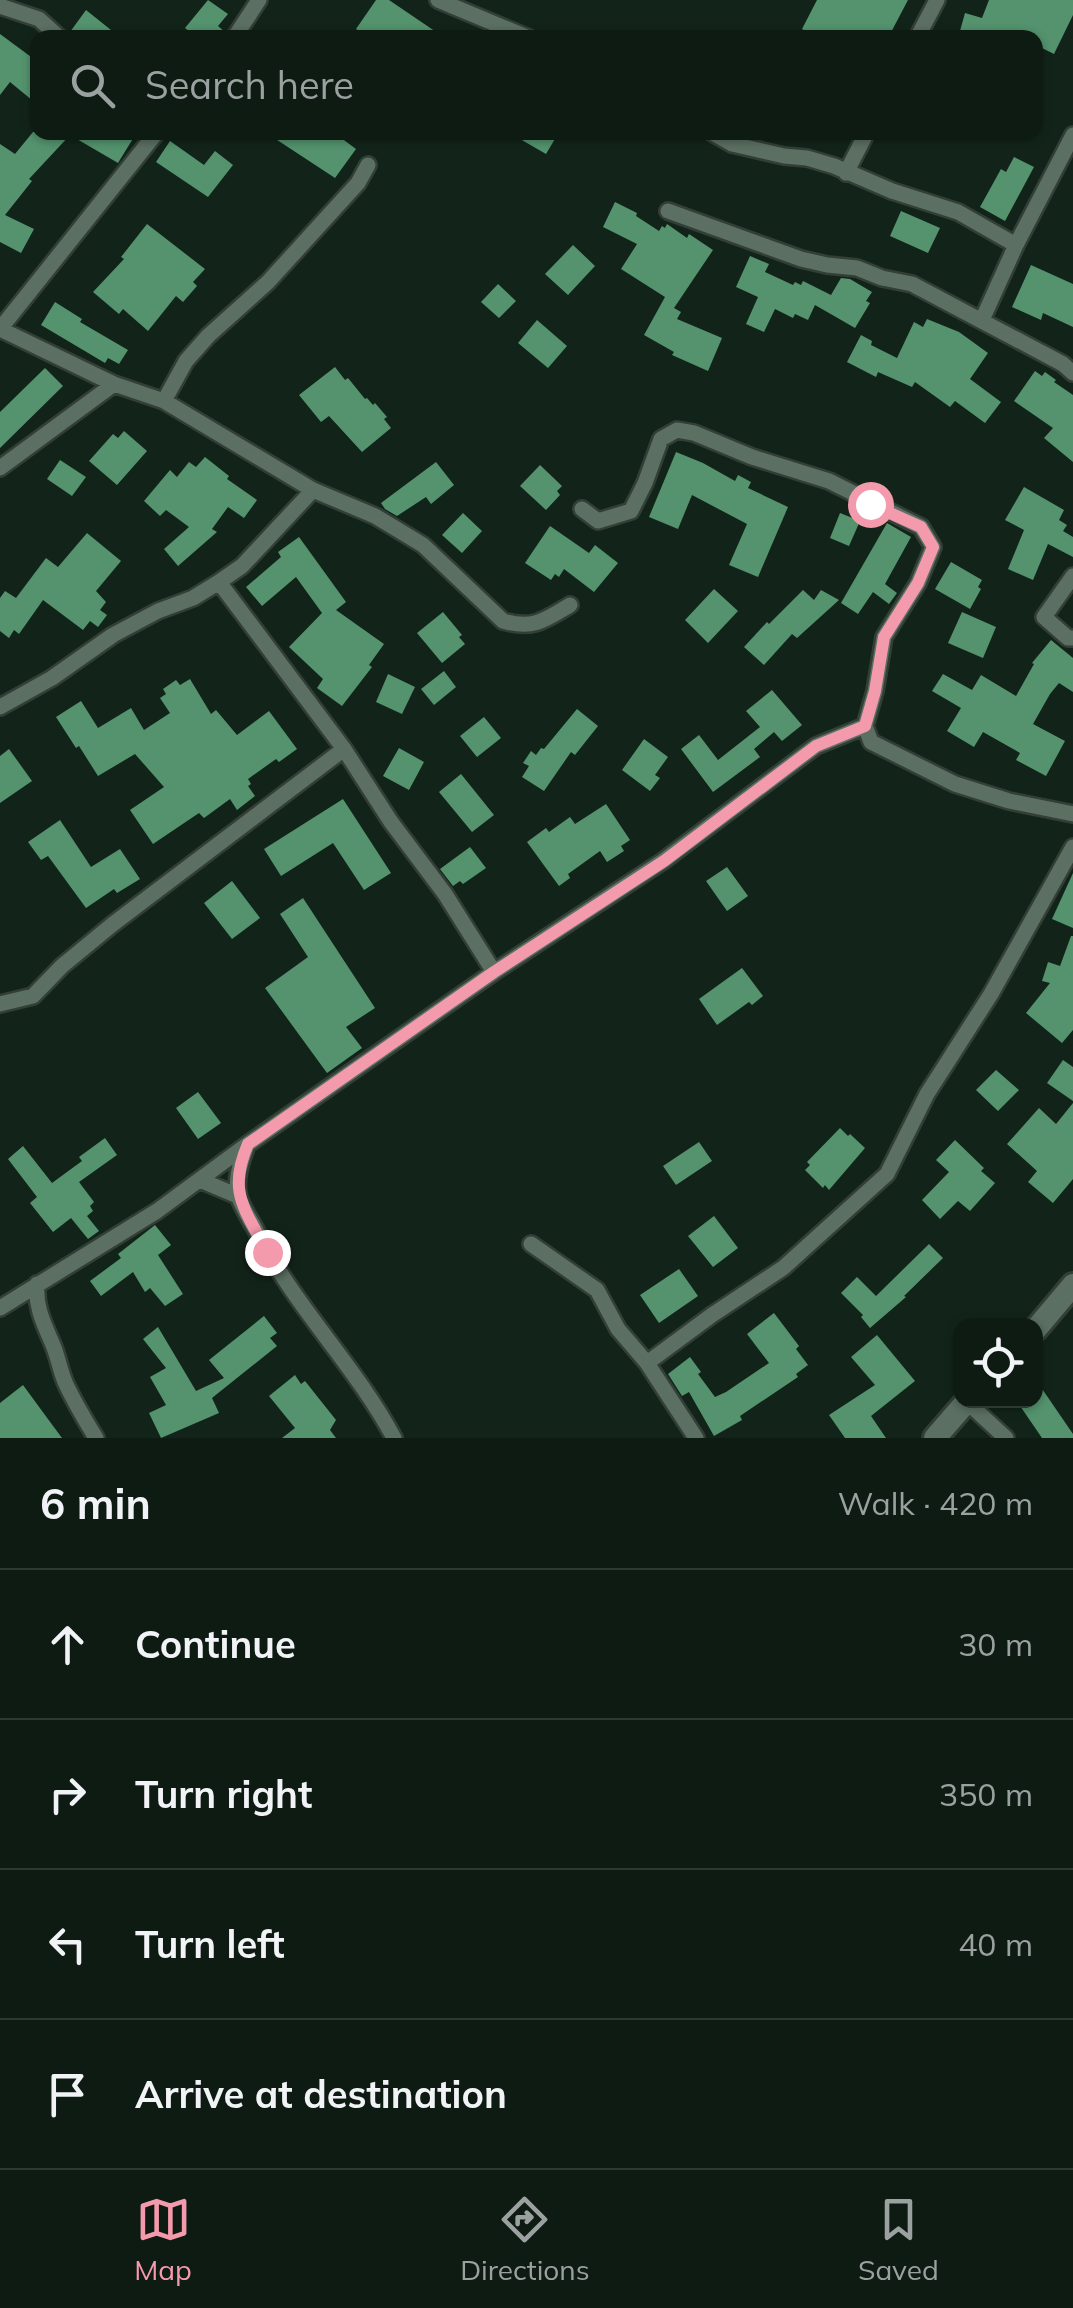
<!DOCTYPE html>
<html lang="en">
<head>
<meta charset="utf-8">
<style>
  body { margin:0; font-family:Mulish,sans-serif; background:#17241c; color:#f1f3f6 }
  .controls { position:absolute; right:30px; bottom:30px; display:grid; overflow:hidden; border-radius:20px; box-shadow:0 2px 8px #0004 }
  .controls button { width:90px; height:90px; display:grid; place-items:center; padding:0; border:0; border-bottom:2px solid #2e3933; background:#0e1b13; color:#f1f3f6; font:50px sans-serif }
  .stop { position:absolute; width:30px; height:30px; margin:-22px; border:8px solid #f39aac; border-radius:50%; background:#fff }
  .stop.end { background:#f39aac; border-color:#fff; box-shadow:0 2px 10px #0008 }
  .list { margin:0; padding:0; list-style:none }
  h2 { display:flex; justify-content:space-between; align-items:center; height:130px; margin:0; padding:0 40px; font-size:42px }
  h2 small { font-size:32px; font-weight:400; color:#9ba1a0 }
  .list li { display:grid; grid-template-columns:65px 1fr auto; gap:30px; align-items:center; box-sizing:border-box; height:150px; padding:0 40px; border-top:2px solid #2e3933 }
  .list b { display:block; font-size:38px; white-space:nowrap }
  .list em { font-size:32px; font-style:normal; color:#9ba1a0 }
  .icon { flex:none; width:55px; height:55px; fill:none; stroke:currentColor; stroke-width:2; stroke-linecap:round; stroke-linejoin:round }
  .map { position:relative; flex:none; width:1073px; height:1438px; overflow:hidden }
  .search { position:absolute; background:#0e1b13; box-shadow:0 2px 8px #0004; left:30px; right:30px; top:30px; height:110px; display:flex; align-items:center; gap:25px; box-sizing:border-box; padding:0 35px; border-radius:20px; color:#9ba1a0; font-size:38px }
  .sheet { height:730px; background:#0e1b13 }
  nav { display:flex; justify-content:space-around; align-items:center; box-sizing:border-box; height:140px; border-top:2px solid #2e3933; background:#0e1b13; font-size:28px; color:#9ba1a0 }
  nav a { display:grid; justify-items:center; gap:5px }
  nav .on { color:#f39aac }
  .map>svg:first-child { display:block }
</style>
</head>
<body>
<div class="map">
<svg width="1073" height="1438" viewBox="0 0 1073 1438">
  <rect width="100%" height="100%" fill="#122419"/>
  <!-- building -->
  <path fill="#54936e" d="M208,0L228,14L218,26L225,32L223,38H197L185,28Z
    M376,0H389L445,38H368L356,29Z
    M817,0H908L888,38H817L802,29Z
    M989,0H1073V15L1054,54L1036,45V38H958L965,13L982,18Z
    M86,10L121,38H77L70,32Z
    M0,34L38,62V105L10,82L0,95Z
    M33,132H137L118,163L70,135L29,179L32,181L5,215L34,229L21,253L0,242V144L15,154Z
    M265,132H333L356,149L335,178Z
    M508,132H559L546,154Z
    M170,141L204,165L215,151L233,165L208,197L156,162Z
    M1014,157L1034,167L1005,221L980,207L1001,169L1006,172Z
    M615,202L637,213L636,216L659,231L662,226L665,228L667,224L687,238L689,234L713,250L674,308L681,312L677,319L722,338L708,371L672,355L674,352L644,335L665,297L621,269L637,244L603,227Z
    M901,211L940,228L928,253L890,236Z
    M147,224L205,269L193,282L197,286L183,302L176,296L148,331L123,309L119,314L93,292L124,259L121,257Z
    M573,245L595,266L568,295L545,274Z
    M750,256L769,264L765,272L793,285L795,282L801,285L803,281L831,295L841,278L850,279L872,292L866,301L870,303L855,328L815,305L808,320L795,314L793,318L775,309L764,332L746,324L758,297L736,287Z
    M1031,265L1073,284V327L1043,313L1041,320L1012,307Z
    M498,284L516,301L499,318L481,302Z
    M55,302L82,319L80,322L128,350L119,364L108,358L105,363L41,325Z
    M927,319L959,332L988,353L970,379L1001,402L985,423L955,401L950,407L915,382L912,387L878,372L876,377L847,362L861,335L872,341L871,345L897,358L914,322L923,327Z
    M537,320L567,346L548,368L518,343Z
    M335,367L345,380L348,378L365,399L367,398L373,405L375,403L387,417L384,419L391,428L362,452L329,416L321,422L299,395Z
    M45,368L63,386L0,448V412Z
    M1035,371L1042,376L1045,372L1056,380L1054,382L1073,395V462L1044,438L1053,428L1014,401Z
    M124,431L147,451L117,485L89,461L113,434L118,438Z
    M676,452L703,463L735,481L738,475L751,482L748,488L788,507L758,577L729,565L747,524L692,495L678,529L649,517Z
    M205,457L229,476L227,479L257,500L244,518L228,507L212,529L217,532L178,566L164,549L189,527L166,510L160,516L144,501L170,470L177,477L189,462L196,467Z
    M60,460L86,477L72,496L47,479Z
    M436,462L454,485L431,504L426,497L397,516L385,509L381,503Z
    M540,465L562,486L557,491L560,495L546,510L520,486Z
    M1024,487L1064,510L1059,520L1067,525L1063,531L1073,537V557L1048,544L1033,580L1008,569L1024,530L1005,520Z
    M463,513L482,531L462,553L442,535Z
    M840,513L860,521L849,546L830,538Z
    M887,523L911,537L885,584L897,593L889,604L873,592L858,614L841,603Z
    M550,526L589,553L595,545L618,563L594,592L564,569L559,577L555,574L551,580L525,563Z
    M87,533L121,561L96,591L106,602L100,610L107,615L98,627L90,621L83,630L43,600L19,634L14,630L9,638L0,631V598L5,591L16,598L46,558L58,567Z
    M299,537L346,602L336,610L384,644L369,665L372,667L342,706L317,688L323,679L289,647L322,613L296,577L262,606L246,587L281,557L278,552Z
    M951,562L982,580L978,587L981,589L970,609L935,589Z
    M714,589L738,611L708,643L685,620Z
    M803,590L814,600L821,590L839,600L797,638L792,634L764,665L744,647L767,622L769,624Z
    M443,612L462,635L459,637L465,644L442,663L417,633Z
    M962,612L996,627L983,658L948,643Z
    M1051,640L1073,658V692L1059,683L1050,694L1033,724L1065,741L1046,776L1016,760L1020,753L983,732L974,747L947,731L961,708L932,691L943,674L972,690L981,675L1016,696L1034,664L1032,663Z
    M444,671L456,687L434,705L421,689Z
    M388,674L415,687L402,714L376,702Z
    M190,679L211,714L216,710L237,735L269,711L297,749L279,762L276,759L248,779L251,784L248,786L255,796L237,810L230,799L204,818L199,813L153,844L130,810L164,787L135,754L98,776L79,746L76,748L56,717L81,701L98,728L131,708L144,730L170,713L160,698L166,694L163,689L176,680L180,685Z
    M772,690L802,725L782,741L774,732L754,749L760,757L713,792L681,749L699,735L718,760L760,727L746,711Z
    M577,709L598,726L575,755L571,752L544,791L522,777L529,766L523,763L531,751L536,755L541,748L544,749Z
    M484,717L501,738L477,757L460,736Z
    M644,739L668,757L655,775L660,778L650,791L622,770Z
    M399,748L424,762L409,790L383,776Z
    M9,749L32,781L0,803V756Z
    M461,774L494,815L472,832L439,792Z
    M343,799L391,873L364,890L333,843L281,876L264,849Z
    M606,804L630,840L621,846L624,851L607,862L600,851L568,874L570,878L559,886L527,842L546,828L549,832L570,817L575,824Z
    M60,820L91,867L120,849L140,879L117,893L114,889L86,908L48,856L41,860L28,842Z
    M470,847L486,868L463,884L460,881L453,886L440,869Z
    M727,867L748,896L727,911L706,881Z
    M1073,873V928L1052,919Z
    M232,881L260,918L232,939L204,903Z
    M303,898L375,1008L346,1027L362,1048L327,1073L265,988L308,957L280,914Z
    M1071,936H1073V1030L1062,1043L1026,1013L1050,983L1042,981L1048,962L1060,966Z
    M742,968L763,996L752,1005L749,1002L717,1025L699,999Z
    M1063,1060L1073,1067V1101L1047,1083Z
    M996,1070L1019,1090L998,1111L976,1090Z
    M198,1092L221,1123L198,1139L176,1108Z
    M1073,1103V1179L1053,1203L1028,1182L1037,1171L1007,1144L1039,1108L1056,1124Z
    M840,1128L848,1136L850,1134L865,1148L829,1190L825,1185L823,1188L805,1170L810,1165L807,1162Z
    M105,1138L117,1155L79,1182L94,1202L90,1206L93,1211L87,1216L99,1231L88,1239L71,1218L53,1232L30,1203L37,1197L8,1159L23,1146L52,1183L82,1161L79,1157Z
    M955,1140L984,1168L981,1171L995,1183L970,1211L958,1201L940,1219L922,1200L949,1172L936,1160Z
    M699,1142L712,1161L676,1185L663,1166Z
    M714,1216L738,1248L713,1267L688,1236Z
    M155,1225L171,1245L158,1255L183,1294L165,1306L150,1288L145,1292L133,1272L101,1296L90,1281L121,1258L118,1254Z
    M929,1244L943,1258L904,1296L906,1297L870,1328L861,1317L863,1315L841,1293L857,1277L876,1296Z
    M679,1269L698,1296L659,1323L640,1295Z
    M774,1313L799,1346L796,1349L808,1365L796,1374L798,1377L740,1416L742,1420L714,1436L689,1392L682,1396L668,1374L690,1357L701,1372L698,1374L715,1397L726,1392L769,1363L747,1334Z
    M264,1316L277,1333L270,1338L277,1346L212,1398L219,1413L161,1438L149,1413L166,1405L150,1377L166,1368L143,1339L158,1327L196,1391L224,1378L209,1360Z
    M877,1335L915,1381L871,1416L886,1438H845L829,1415L875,1385L851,1357Z
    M295,1375L301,1384L305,1381L336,1420L330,1430L336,1438H282L295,1428L269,1396Z
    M1036,1380L1073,1434V1438H1042L1016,1400H1036Z
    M23,1385L45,1415L62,1438H0V1403Z"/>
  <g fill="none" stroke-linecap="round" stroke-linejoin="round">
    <defs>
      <path id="street" d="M438,0L529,38
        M0,6L39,19L60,38
        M234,38L259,0
        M917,38L937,0
        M711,132L732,144L784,156L807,158L834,166L892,191L958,212L1016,245
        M846,173L867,132
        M668,211L801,259L827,265L857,268L882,278L912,284L1063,364L1073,373
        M982,320L1016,245L1073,135
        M0,329L114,384L164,401L313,490L375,516L423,545L503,621C533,630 545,620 570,605
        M0,329L157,132
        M164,401L186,361L208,336L268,282L358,183L368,165
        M0,468L114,384
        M582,509L598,521L631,511L645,483L661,439L677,430L694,433L752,457L829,481L921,527L933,547L918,583L884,637L875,691L865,726L871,742L955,784L1009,801L1073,814
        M1073,576L1044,617L1068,638H1073
        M219,582L344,749L391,822L445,894L494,972
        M0,707L52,678L113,635L158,611L193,598L219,582L242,566L313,490
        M0,1004L33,996L62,966L113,924L344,749
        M247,1145C241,1161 234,1180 239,1198C243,1209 251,1221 257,1232C294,1306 355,1365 394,1438
        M200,1180L238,1196
        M531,1244L597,1290L618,1329L647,1363L696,1438
        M37,1284C35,1307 44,1324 53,1345C58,1357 60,1370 65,1382C74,1402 85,1420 96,1438
        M0,1308L157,1211L248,1144L494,972L663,861L816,746L865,726
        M647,1363L712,1315L783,1268L887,1174L927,1094L991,994L1073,847
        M967,1402L1006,1438"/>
      <path id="secondary" d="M1036,1329L1073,1285
        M935,1438L968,1400"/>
    </defs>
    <!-- street casing -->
    <use href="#street" stroke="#323e36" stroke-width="20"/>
    <!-- secondary casing -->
    <use href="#secondary" stroke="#323e36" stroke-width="28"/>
    <!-- street -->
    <use href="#street" stroke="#5b6f62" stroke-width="15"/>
    <!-- secondary -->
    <use href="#secondary" stroke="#5b6f62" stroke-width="22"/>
  </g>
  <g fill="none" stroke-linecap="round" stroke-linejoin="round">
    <!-- route -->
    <path stroke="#f39aac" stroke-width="12" d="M267,1252C245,1209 227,1192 248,1144L494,972L664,861L816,746L865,726L875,691L884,637L918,583L933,547L921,527L870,504"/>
  </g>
</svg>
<div class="controls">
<button><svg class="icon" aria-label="locate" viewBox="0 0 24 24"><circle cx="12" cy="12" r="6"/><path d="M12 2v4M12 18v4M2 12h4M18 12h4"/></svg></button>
</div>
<div class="stop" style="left:870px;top:504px"></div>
<div class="stop end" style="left:267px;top:1252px"></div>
<div class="search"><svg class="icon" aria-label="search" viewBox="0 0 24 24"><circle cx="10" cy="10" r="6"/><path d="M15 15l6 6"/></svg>Search here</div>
</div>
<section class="sheet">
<h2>6 min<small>Walk · 420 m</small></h2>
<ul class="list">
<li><svg class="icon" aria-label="ahead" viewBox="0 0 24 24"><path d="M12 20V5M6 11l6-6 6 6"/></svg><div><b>Continue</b></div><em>30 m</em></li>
<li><svg class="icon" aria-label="right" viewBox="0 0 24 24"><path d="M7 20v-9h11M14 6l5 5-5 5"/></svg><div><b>Turn right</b></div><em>350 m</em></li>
<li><svg class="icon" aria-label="left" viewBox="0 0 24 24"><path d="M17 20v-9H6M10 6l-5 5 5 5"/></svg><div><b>Turn left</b></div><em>40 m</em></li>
<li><svg class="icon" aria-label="arrive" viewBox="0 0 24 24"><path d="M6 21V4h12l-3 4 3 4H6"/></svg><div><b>Arrive at destination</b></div></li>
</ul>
</section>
<nav>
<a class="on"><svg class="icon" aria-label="map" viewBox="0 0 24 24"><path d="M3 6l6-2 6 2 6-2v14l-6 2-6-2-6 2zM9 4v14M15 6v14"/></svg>Map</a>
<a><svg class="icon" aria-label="directions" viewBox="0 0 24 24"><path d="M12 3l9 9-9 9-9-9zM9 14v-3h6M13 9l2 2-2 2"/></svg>Directions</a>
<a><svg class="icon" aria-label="saved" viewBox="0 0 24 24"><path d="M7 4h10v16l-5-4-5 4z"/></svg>Saved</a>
</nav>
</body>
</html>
